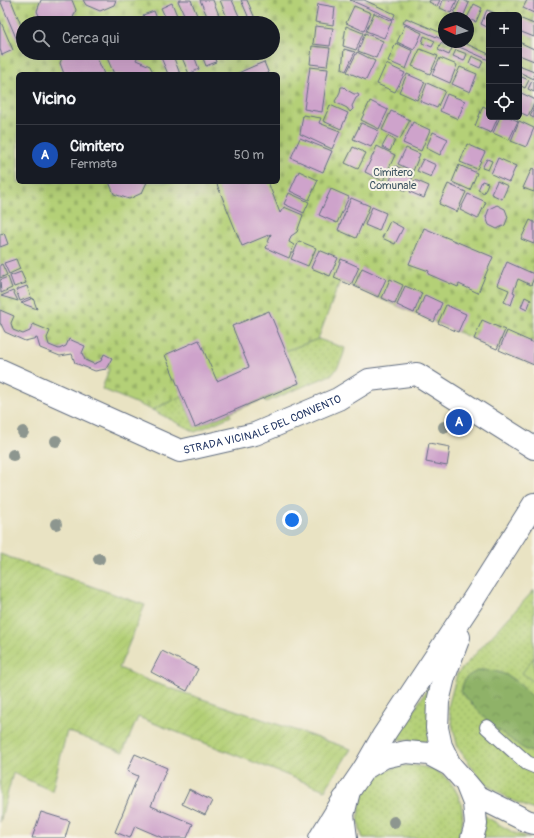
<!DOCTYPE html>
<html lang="it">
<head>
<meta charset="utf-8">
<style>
  body { margin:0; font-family:Pangolin,sans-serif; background:#20242c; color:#f1f3f6 }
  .controls { position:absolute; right:12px; top:12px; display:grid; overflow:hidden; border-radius:6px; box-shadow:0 4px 16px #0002 }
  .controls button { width:36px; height:36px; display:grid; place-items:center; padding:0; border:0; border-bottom:1px solid #363941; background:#171b24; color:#f1f3f6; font:20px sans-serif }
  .compass { position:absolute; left:438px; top:12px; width:36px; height:36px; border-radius:50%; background:#171b24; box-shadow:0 4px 16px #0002; rotate:274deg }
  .you { position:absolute; left:292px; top:520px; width:14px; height:14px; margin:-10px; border:3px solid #fff; border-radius:50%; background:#1a73e8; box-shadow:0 0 0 6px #1a73e833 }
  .badge { display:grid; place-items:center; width:26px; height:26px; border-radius:50%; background:#0b8043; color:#fff; font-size:13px; font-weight:700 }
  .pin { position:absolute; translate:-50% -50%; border:2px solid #fff; box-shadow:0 1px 4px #0006 }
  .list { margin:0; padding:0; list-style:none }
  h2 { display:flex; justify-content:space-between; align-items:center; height:52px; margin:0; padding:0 16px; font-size:17px }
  h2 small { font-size:13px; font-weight:400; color:#9ea1a6 }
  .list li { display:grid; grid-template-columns:26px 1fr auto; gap:12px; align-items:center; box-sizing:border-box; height:60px; padding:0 16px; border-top:1px solid #363941 }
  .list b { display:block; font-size:15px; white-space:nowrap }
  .list p { margin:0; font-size:13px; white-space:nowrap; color:#9ea1a6 }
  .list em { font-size:13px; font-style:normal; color:#9ea1a6 }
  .icon { flex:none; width:22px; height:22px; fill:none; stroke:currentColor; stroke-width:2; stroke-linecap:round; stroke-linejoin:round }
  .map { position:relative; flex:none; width:534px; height:838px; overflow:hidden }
  .search { position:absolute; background:#171b24; box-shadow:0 4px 16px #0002; left:16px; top:16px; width:264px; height:44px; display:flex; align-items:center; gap:10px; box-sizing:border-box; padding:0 14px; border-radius:22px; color:#9ea1a6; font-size:15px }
  .panel { position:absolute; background:#171b24; box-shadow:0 4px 16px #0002; left:16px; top:72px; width:264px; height:112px; border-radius:6px }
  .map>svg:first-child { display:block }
</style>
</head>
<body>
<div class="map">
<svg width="534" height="838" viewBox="0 0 534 838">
  <defs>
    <pattern id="grass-dots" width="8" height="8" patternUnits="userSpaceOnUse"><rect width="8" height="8" fill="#b4d077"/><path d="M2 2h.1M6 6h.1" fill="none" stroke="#9ab369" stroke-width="1.8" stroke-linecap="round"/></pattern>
    <pattern id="forest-crowns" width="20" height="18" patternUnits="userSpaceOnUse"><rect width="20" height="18" fill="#8fb268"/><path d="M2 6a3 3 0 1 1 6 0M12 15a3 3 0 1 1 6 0" fill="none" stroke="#749159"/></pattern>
    <pattern id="cemetery-stones" width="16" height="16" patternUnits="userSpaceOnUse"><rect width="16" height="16" fill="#b4d077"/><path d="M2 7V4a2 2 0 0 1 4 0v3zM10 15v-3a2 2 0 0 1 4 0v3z" fill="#9ab369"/></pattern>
    <pattern id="garden-furrows" width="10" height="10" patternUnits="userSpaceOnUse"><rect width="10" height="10" fill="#b4d077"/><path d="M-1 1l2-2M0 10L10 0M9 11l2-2" fill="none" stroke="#9ab369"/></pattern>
  </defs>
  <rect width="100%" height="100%" fill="#f7f3e8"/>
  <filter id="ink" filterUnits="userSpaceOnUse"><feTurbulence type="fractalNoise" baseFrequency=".025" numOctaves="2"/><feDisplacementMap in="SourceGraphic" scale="8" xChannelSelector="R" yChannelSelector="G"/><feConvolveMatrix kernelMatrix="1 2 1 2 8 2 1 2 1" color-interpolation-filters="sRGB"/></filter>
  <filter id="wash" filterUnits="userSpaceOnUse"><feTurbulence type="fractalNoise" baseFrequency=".012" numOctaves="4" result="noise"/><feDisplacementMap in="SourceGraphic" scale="16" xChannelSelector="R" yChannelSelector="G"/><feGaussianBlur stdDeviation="0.9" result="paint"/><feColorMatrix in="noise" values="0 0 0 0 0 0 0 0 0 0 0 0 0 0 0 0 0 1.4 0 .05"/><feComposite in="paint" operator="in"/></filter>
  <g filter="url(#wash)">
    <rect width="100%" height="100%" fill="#e9e3c3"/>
    <!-- grass -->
    <path fill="url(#grass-dots)" stroke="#68806a" d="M318,339L345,348C343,359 339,365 333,374L266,402L264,399L299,383L285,351Z
      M182,396L195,427L230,413L231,416L195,432L152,410Z
      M534,590V810L509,799L483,782L458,748L448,707L457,674Z
      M433,680L429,742L396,739Z
      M409,765C418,766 428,767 436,771C460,784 468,813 459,838H363C350,810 367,775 397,767C401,766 405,766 409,765Z
      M483,815L514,833L530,838H483Z"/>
    <!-- forest -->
    <path fill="url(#forest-crowns)" stroke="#557063" d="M480,670C485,670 490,670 495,671C512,675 523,687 534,698V752L528,751L521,747L490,724L461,692C464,677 466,676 480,670Z"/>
    <!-- cemetery -->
    <path fill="url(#cemetery-stones)" stroke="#68806a" fill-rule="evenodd" d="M0,0H534V365L340,281L318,339L285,351L299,383L264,399L195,427L182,396L152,410L102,389L109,369L0,325ZM489,15H519V117H489ZM444,18H468V42H444ZM23,23H273V53H23ZM18,74H278V182H18Z"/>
    <!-- garden -->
    <path fill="url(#garden-furrows)" stroke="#68806a" d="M0,554L145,605L119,668L152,682L351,749L325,790L138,717L123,752L67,731L52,791L13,773L0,822Z"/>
    <!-- pitch -->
    <path fill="#b4d077" stroke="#68806a" d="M534,657V682L522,673Z"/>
    <g id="blocks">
      <!-- building -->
      <path fill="#cea3cb" d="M0,0H11L23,30V46L20,47Z
        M41,0H72L76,10L71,23H42L37,11Z
        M83,0H116L114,5L100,11L86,5Z
        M180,0H191L200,23H188L178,1Z
        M200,0H213L222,23H210Z
        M220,0H232L242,23H229Z
        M241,0H247L257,23H251Z
        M350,0H364L395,14L393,19Z
        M430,0H440L437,6L429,2Z
        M443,0H457L451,13L440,8Z
        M460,0H463L469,3L463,17L454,13Z
        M527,0H534V13L523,8Z
        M172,3L180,23H168L161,8Z
        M318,4L335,7L333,25L315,22Z
        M474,4L482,8L476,22L468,19L467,18Z
        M354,6L371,13L364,31L346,23Z
        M487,10L495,13V15H489V28L481,24Z
        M154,11L159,23H147L143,15Z
        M374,13L392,21L384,38L366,31Z
        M406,18L444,34V40L403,23Z
        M519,18L534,24V37L519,31Z
        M0,20L13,50L2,55L0,49Z
        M405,25L422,33L414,50L397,42Z
        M315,26L333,28L330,46L313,44Z
        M346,26L363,33L356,50L343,46Z
        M365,33L383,41L376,58L358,51Z
        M424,36L435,41L432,47L422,43Z
        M448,42H462L489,54V60Z
        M519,42L534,49V61L519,55Z
        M396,43L413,51L406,69L388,61Z
        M441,43L452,48L449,55L438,50Z
        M312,46L330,48L327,66L310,64Z
        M344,49L355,52L346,71L342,69Z
        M420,49L438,56L430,74L412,66Z
        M456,50L467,54L464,61L453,56Z
        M357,52L375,61L366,80L347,72Z
        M64,53H95L104,74H64L60,63Z
        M105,53H139L136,60L150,66L154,74H114Z
        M159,53H172L180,74H168Z
        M180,53H193L199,69L189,74Z
        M201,53H213L216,62L206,66Z
        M223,53H235V54L225,58Z
        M472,56L483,61L480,68L469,63Z
        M440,58L457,65L450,83L432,75Z
        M264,62L269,74H236L254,66Z
        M386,64L405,73L395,92L377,84Z
        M519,66L534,72V79L519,72Z
        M310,67L328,69L322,112L304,109Z
        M460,67L477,74L470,92L452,84Z
        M407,74L425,82L417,100L399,92Z
        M519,76L529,80L525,88L519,85Z
        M532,81L534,82V92L528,89Z
        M427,83L445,91L437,108L420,101Z
        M341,87H344L347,90L354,94H358L359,96L356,98L352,106L353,109L350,112L347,108L339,104L336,103L335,101L337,98L340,92Z
        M519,92L534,99V103L528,116L519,112Z
        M447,94L465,101L458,119L440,111Z
        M370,101L388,110L379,129L361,120Z
        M330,105L348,113L341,129L323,121Z
        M483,106L489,109V117H498L491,133L475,126Z
        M534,107V118L530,116Z
        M391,111L410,120L400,139L382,130Z
        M303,115L321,118L319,123L340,131L332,149L300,134Z
        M500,117H509L518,121L509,140L493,133Z
        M519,121L534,128L526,147L511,141Z
        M413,122L430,130L421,151L403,143Z
        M361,123L379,131L371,147L353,139Z
        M433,132L448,139L440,155L426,148Z
        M388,136L395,140L390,151L382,147Z
        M300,138L332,151L323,172L291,158Z
        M467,144L485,152L477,169L460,162Z
        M377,146L395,155L383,181L365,172Z
        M353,147L366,153L358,169L345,163Z
        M406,148L420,154L413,171L398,164Z
        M498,158L516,166L509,182L491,174Z
        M423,159L436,165L431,177L417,171Z
        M487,159L492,161L488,170L482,168Z
        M459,165L477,173L470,190L452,182Z
        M396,166L414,175L406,191L389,183Z
        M532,168L534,169V192L523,188Z
        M299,171L318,180L309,200L290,191Z
        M415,180L429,186L424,198L410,192Z
        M482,181L488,183L484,193L478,190Z
        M497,181L508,186L502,199L491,194Z
        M109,182H147L142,193L129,199L114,194Z
        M216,182H268L280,213L284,207L303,215L297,232L291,236L289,242L294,245L289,258L266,248L271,234L242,246Z
        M448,184L466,192L457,212L439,204Z
        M331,189L349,197L337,223L319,215Z
        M289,193L309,202L304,213L284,204Z
        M468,194L486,202L478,219L460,210Z
        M351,198L370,206L356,238L338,230Z
        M497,205L505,209L508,217L505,225L497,229L489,225L486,217L489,209Z
        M372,207L386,213L379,231L365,225Z
        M530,220L534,222V244L521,239Z
        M390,221L403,228L395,244L382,238Z
        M424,228L493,257L478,293L459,284L458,287L428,274L429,271L409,264Z
        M4,233L8,244L0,247V234Z
        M299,241L316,248L308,266L291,259Z
        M319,250L338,258L330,276L311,268Z
        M16,259L20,269L9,274L4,263Z
        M341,259L359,267L351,285L334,278Z
        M507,262L534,274V278L531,285L518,279L513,292L515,293L511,305L504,302L509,290L497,285Z
        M2,264L7,275L0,278V265Z
        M362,268L386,279L378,297L354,286Z
        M21,272L26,283L14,287L10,276Z
        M8,277L12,288L1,293L0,280Z
        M390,279L403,285L395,304L382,298Z
        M27,286L31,297L20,301L16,290Z
        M405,286L422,293L414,313L397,305Z
        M13,291L18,301L1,296Z
        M425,295L442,303L434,322L417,314Z
        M525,297L531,300L527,310L521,307Z
        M33,298L37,309L21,303Z
        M446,305L466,314L458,332L438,323Z
        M0,310L14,316L11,323L13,330L23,334L30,331L33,324L50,331L47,338L49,345L59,349L66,346L69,339L85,346L82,353L85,360L94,364L101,361L104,354L112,358L106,369L95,371L75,363L72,354L60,356L40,348L37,338L25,341L5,332L1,324H0Z
        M269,311L299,383L195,427L165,355L199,340L217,381L249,367L232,326Z
        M482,320L505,330L497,349L474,339Z
        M507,331L534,343V365L499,350Z
        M429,443L450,447L447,466L426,462Z
        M162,651L198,669L187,691L151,672Z
        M135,754L167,768L151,806L193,824L187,838H163L135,826L130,838L115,832L138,776L127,771Z
        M189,789L212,801L205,815L182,804Z
        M41,812L70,821L65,838H32Z"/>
    </g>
  </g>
  <g filter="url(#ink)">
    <use href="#blocks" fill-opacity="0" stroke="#636e81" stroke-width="1"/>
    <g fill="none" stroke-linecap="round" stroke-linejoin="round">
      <defs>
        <path id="service" d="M487,727L527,763L534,766"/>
        <g id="minor">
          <path id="s1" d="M0,370L180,451L255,434L338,399L369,380L417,374L534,448"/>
          <path d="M450,765L441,746L437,728L438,702L444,677L459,637"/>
          <path d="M364,769L383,736L475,597L534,504"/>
        </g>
        <path id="secondary" d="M467,784L477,796L527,821L534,823
          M320,838L344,799
          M346,838L343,815L349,791L364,769L384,757L406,752L429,754L450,765L466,783L474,803L476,824L472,838"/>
      </defs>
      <!-- service casing -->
      <use href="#service" stroke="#636e81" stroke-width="16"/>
      <!-- minor casing -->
      <use href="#minor" stroke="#636e81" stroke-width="24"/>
      <!-- secondary casing -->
      <use href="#secondary" stroke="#636e81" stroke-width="24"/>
      <!-- service -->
      <use href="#service" stroke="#fff" stroke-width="14"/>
      <!-- minor -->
      <use href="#minor" stroke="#fff" stroke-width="22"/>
      <!-- secondary -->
      <use href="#secondary" stroke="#fff" stroke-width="22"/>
    </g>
    <!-- trees -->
    <g fill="#8d968f">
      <circle cx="444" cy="427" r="6"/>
      <circle cx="23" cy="432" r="6"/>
      <circle cx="56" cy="441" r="6"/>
      <circle cx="13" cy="455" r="6"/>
      <circle cx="56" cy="524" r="6"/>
      <circle cx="99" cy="559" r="6"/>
      <circle cx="394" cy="822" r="6"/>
    </g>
  </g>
  <g text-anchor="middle" stroke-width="4" stroke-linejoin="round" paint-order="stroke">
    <!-- park labels -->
    <g font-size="11" fill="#415764" stroke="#f7f3e8">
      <text x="393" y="176">Cimitero<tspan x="393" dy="13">Comunale</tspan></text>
    </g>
    <!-- street labels -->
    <g font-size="11" fill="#1b2f5e" stroke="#f7f3e8">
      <text dy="4" stroke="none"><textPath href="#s1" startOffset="284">STRADA VICINALE DEL CONVENTO</textPath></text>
    </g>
  </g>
</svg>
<div class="controls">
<button>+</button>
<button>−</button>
<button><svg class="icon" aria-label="locate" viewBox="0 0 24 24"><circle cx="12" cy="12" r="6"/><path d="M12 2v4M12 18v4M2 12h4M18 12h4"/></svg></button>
</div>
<svg class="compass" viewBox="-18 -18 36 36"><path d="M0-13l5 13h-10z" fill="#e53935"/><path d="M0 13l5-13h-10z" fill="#9ea1a6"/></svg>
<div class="you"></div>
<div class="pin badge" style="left:459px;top:422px;background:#1a4fb4">A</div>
<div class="search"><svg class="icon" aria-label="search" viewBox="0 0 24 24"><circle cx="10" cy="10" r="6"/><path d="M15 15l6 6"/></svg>Cerca qui</div>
<section class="panel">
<h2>Vicino<small></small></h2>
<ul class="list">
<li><span class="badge" style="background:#1a4fb4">A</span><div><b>Cimitero</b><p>Fermata</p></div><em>50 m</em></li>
</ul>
</section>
</div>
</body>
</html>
